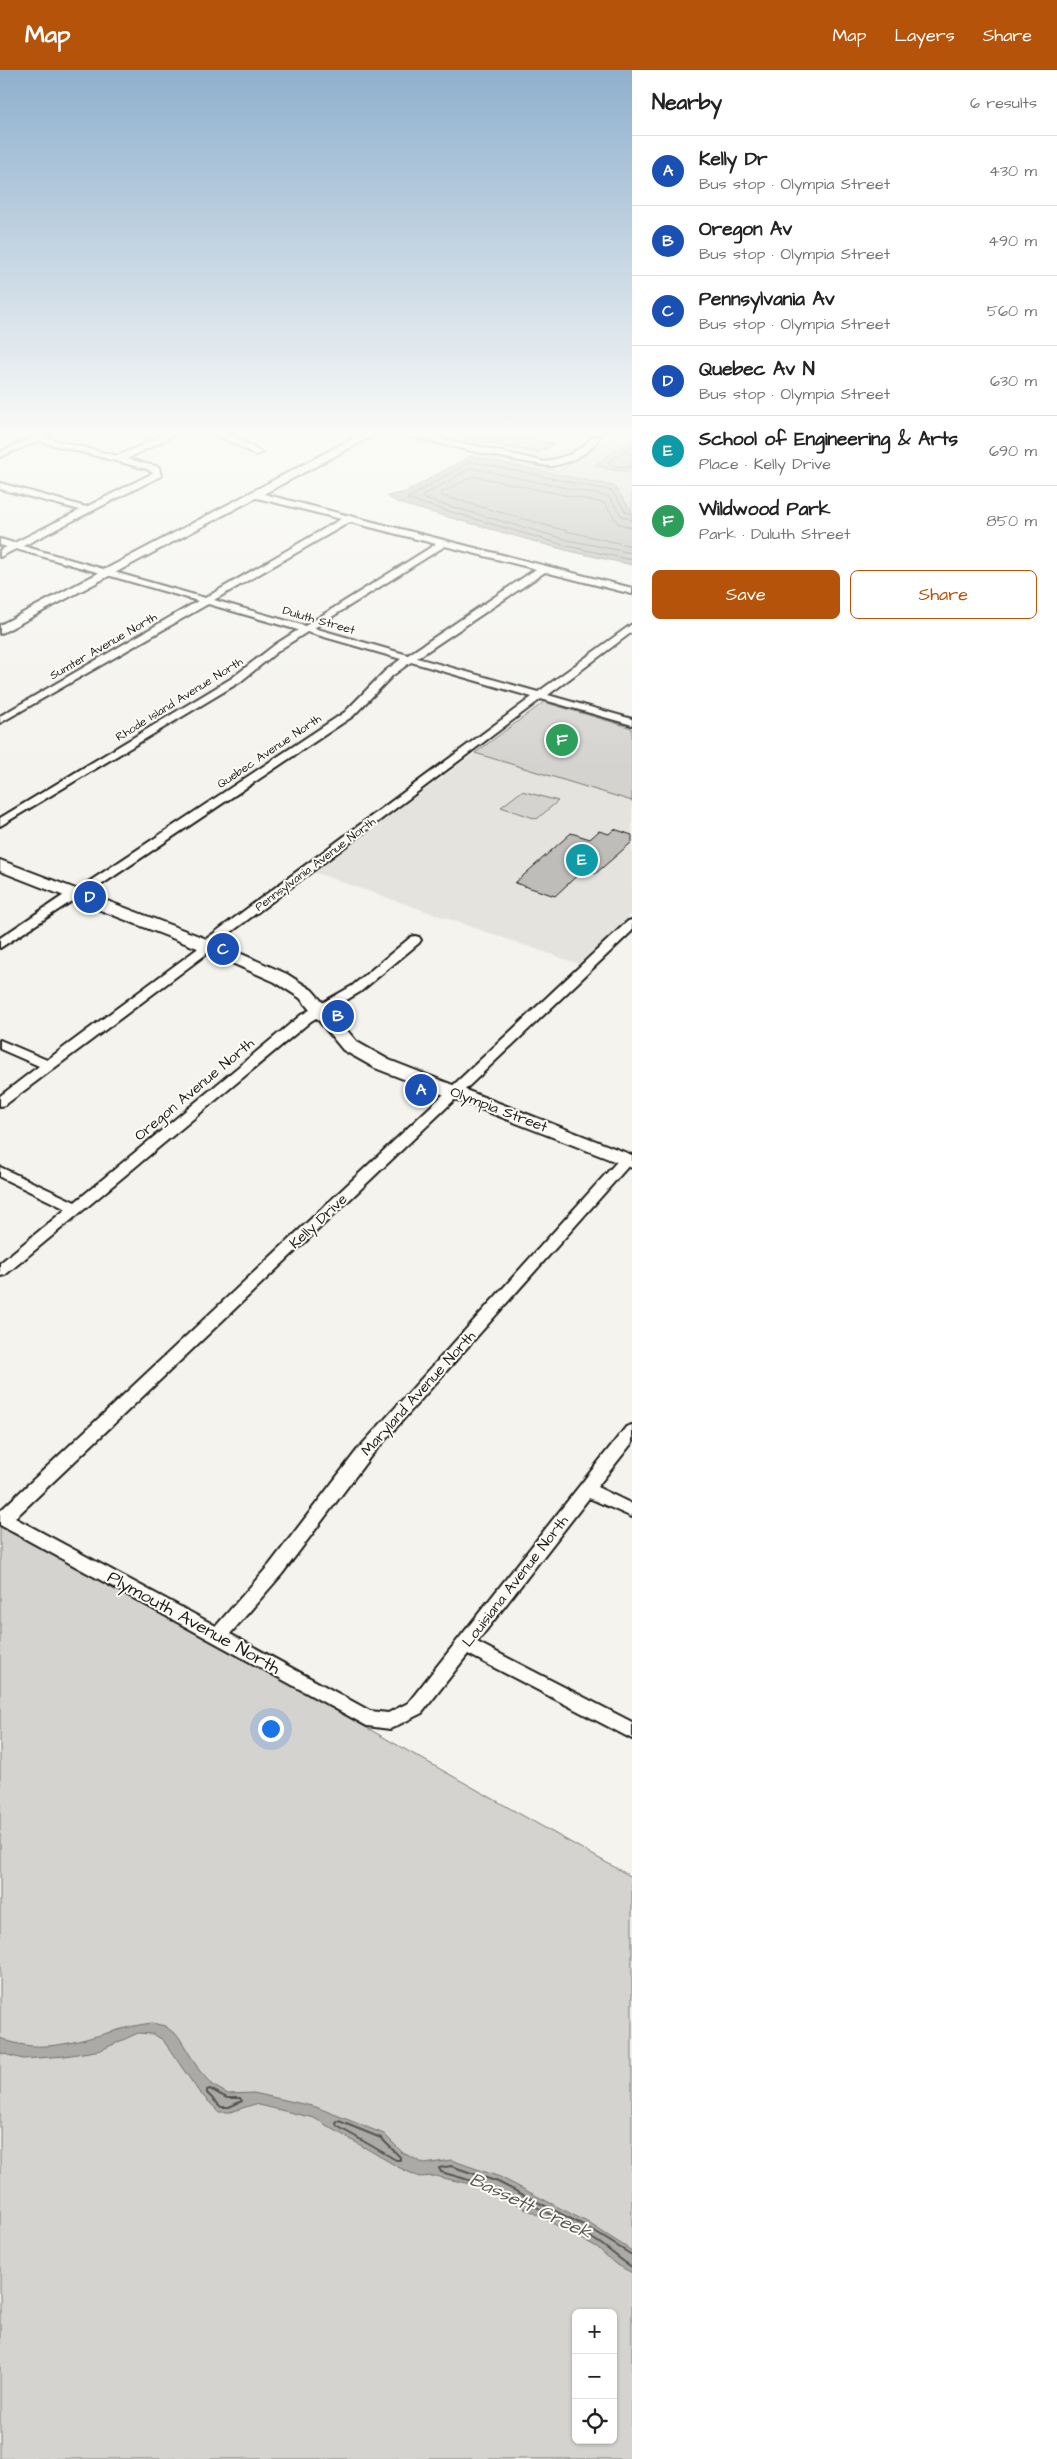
<!DOCTYPE html>
<html lang="en">
<head>
<meta charset="utf-8">
<style>
  body { margin:0; font-family:"Architects Daughter",sans-serif; background:#f6f6f6; color:#222 }
  .controls { position:absolute; right:15px; bottom:15px; display:grid; overflow:hidden; border-radius:8px; box-shadow:0 1px 4px #0004 }
  .controls button { width:45px; height:45px; display:grid; place-items:center; padding:0; border:0; border-bottom:1px solid #e0e0e0; background:#fff; color:#222; font:25px sans-serif }
  .you { position:absolute; left:270px; top:1658px; width:18px; height:18px; margin:-12px; border:4px solid #fff; border-radius:50%; background:#1a73e8; box-shadow:0 0 0 8px #1a73e833 }
  .badge { display:grid; place-items:center; width:32px; height:32px; border-radius:50%; background:#b45309; color:#fff; font-size:16px; font-weight:700 }
  .pin { position:absolute; translate:-50% -50%; border:2px solid #fff; box-shadow:0 1px 5px #0006 }
  .list { margin:0; padding:0; list-style:none }
  h2 { display:flex; justify-content:space-between; align-items:center; height:65px; margin:0; padding:0 20px; font-size:21px }
  h2 small { font-size:16px; font-weight:400; color:#767676 }
  .list li { display:grid; grid-template-columns:32px 1fr auto; gap:15px; align-items:center; box-sizing:border-box; height:70px; padding:0 20px; border-top:1px solid #e0e0e0 }
  .list b { display:block; font-size:19px; white-space:nowrap }
  .list p { margin:0; font-size:16px; white-space:nowrap; color:#767676 }
  .list em { font-size:16px; font-style:normal; color:#767676 }
  .actions { display:flex; gap:10px; padding:15px 20px }
  .actions a { flex:1; padding:11px 0; border:1px solid #b45309; border-radius:8px; text-align:center; font-size:18px; color:#b45309 }
  .actions .main { background:#b45309; color:#fff }
  .icon { flex:none; width:28px; height:28px; fill:none; stroke:currentColor; stroke-width:2; stroke-linecap:round; stroke-linejoin:round }
  .map { position:relative; flex:none; width:632px; height:2389px; overflow:hidden }
  header { display:flex; align-items:center; gap:30px; box-sizing:border-box; height:70px; padding:0 25px; background:#b45309; color:#fff }
  header strong { font-size:24px }
  nav { display:flex; gap:28px; margin-inline-start:auto; font-size:18px }
  main { display:flex }
  aside { flex:1; background:#fff }
  .map>svg:first-child { display:block }
</style>
</head>
<body>
<header>
<strong>Map</strong>
<nav><a>Map</a><a>Layers</a><a>Share</a></nav>
</header>
<main>
<div class="map">
<svg width="632" height="2389" viewBox="0 0 632 2389">
  <rect width="100%" height="100%" fill="#f4f3ee"/>
  <filter id="ink" filterUnits="userSpaceOnUse"><feTurbulence type="fractalNoise" baseFrequency=".02" numOctaves="2"/><feDisplacementMap in="SourceGraphic" scale="10" xChannelSelector="R" yChannelSelector="G"/><feConvolveMatrix kernelMatrix="1 2 1 2 8 2 1 2 1" color-interpolation-filters="sRGB"/></filter>
  <g filter="url(#ink)">
    <!-- built -->
    <path fill="#e4e3de" d="M419,363H527L579,375L555,390L546,392Z
      M475,683L632,731V844L579,894L313,802Z"/>
    <!-- green -->
    <path fill="#d4d3cf" stroke="#787876" fill-rule="evenodd" d="M619,363H632V487L402,429L478,382L558,401Z
      M544,632L632,658V731L475,683Z
      M522,721L558,731L537,749L501,737Z
      M0,1456L31,1469L632,1807V2389H0ZM576,2243H613V2370H576Z"/>
    <!-- water -->
    <path fill="#abaaa6" stroke="#72716f" d="M632,370V402L611,400L595,395Z
      M469,386L614,416L632,441V495L565,480L398,433L387,426L406,422Z
      M152,1953L165,1956L179,1967L199,2000L212,2015L228,2024L254,2023L316,2037L384,2064L403,2083L425,2094L451,2090L500,2107L587,2152L632,2181V2203L614,2193L597,2177L509,2130L470,2114L435,2106L419,2107L398,2097L314,2048L255,2034L230,2042H219L199,2022L163,1970L153,1964L138,1963L101,1980L65,1986L23,1989L0,1983V1968C53,1991 100,1959 152,1953Z"/>
    <g fill="none" stroke-linecap="round" stroke-linejoin="round">
      <!-- shore-far1 -->
      <path stroke="#555553" stroke-width="1" d="M632,376L608,392L613,396L632,397
        M632,444L626,442L612,421L470,391L407,429L567,476L632,490
        M632,450L622,446L609,427L471,398L422,426L424,429L568,470L632,483
        M632,458L618,453L604,433L473,406L441,423L443,426L570,462L632,476"/>
      <!-- shore -->
      <path stroke="#555553" stroke-width="2" d="M210,2019L227,2028H240L242,2031L229,2037H221L207,2023V2020Z
        M339,2051L381,2068L400,2087V2090H396L337,2056L336,2053Z
        M632,2185L585,2156L498,2112L451,2096L439,2098L441,2102C497,2117 550,2140 598,2172C610,2180 620,2190 632,2197"/>
    </g>
    <!-- building -->
    <path fill="#bebdba" stroke="#1c1c1c" d="M467,363H504L553,374L537,383L466,368Z
      M614,759L632,765V772L595,804L583,800L555,826L515,813L571,763L590,769L599,761L609,764Z"/>
    <g fill="none" stroke-linecap="round" stroke-linejoin="round">
      <defs>
        <path id="street" d="M42,363L51,364L45,368L118,386L167,363H178L127,389L159,397L161,406L23,476L205,528L341,449L253,427L252,425L256,422L632,518V524L545,502L417,588L538,622L632,554V562L548,625L632,649V655L541,629L210,878L205,885L5,1035L0,1036V1026L39,996L0,979V970L47,990L197,879L202,872L532,627L411,592L392,606L353,646L83,827L72,831L0,878V868L64,825L75,821L345,642L385,601L401,589L307,562L282,578L240,612L0,756V748L232,608L276,574L298,560L208,534L0,653V646L198,531L16,479L0,487V480L7,477L0,475V469L14,473L80,440L0,419V413L86,437L153,403L147,399L38,371L0,387V382ZM350,452L436,474L305,556L214,530ZM445,476L536,499L408,585L314,558Z
          M208,363L234,366L262,383L255,385L228,370Z
          M402,363H417L546,392L571,384L585,375L593,365L600,367C590,383 571,393 552,396C543,397 409,368 402,363Z
          M632,850V861L15,1448L216,1556L270,1494L358,1379L622,1086H632V1092L370,1387L282,1504L230,1564L370,1641L388,1643L408,1633L626,1357L632,1355V1373L597,1417L632,1434V1447L589,1428L477,1572L632,1652V1669L468,1584L422,1643L390,1659L367,1656L0,1455V1441L628,851Z
          M415,866L419,867L421,870L419,873L360,922L311,951L5,1205L0,1206V1193L66,1139L0,1107V1097L75,1132L301,945L352,916L411,867Z"/>
        <path id="secondary" d="M363,363H378L0,564V555Z
          M0,790L212,871L287,904L312,920L357,972L389,990L632,1085V1098L375,998L343,980L300,928L275,912L200,879L0,801Z"/>
      </defs>
      <!-- street casing -->
      <use href="#street" stroke="#1c1c1c" stroke-width="4"/>
      <!-- secondary casing -->
      <use href="#secondary" stroke="#1c1c1c" stroke-width="4"/>
      <!-- street -->
      <use href="#street" fill="#fdfcf7" fill-rule="evenodd"/>
      <!-- secondary -->
      <use href="#secondary" fill="#fdfcf7" fill-rule="evenodd"/>
    </g>
  </g>
  <!-- sky -->
  <linearGradient id="sky" x2="0" y2="1"><stop stop-color="#8fb0ce"/><stop offset="0.52" stop-color="#fafaf7"/><stop offset="1" stop-color="#fafaf7" stop-opacity="0"/></linearGradient>
  <rect width="632" height="698" fill="url(#sky)"/>
  <g text-anchor="middle" stroke-width="4" stroke-linejoin="round" paint-order="stroke">
    <!-- far-street labels -->
    <g font-size="12" fill="#1c1c1c" stroke="#fdfcf7">
      <text transform="translate(319 550) rotate(16)" y="4">Duluth Street</text>
      <text transform="translate(103 576) rotate(-30)" y="4">Sumter Avenue North</text>
      <text transform="translate(179 629) rotate(-32)" y="4">Rhode Island Avenue North</text>
      <text transform="translate(269 681) rotate(-34)" y="4">Quebec Avenue North</text>
      <text transform="translate(315 794) rotate(-37)" y="4">Pennsylvania Avenue North</text>
    </g>
    <!-- street labels -->
    <g font-size="15" fill="#1c1c1c" stroke="#fdfcf7">
      <text transform="translate(194 1019) rotate(-40)" y="5">Oregon Avenue North</text>
      <text transform="translate(499 1039) rotate(21)" y="5">Olympia Street</text>
      <text transform="translate(318 1151) rotate(-43)" y="5">Kelly Drive</text>
      <text transform="translate(418 1323) rotate(-48)" y="5">Maryland Avenue North</text>
      <text transform="translate(515 1511) rotate(-52)" y="5">Louisiana Avenue North</text>
    </g>
    <!-- near-street labels -->
    <g font-size="18" fill="#1c1c1c" stroke="#fdfcf7">
      <text transform="translate(194 1552) rotate(29)" y="6">Plymouth Avenue North</text>
    </g>
    <!-- near-water labels -->
    <g font-size="19" font-style="italic" fill="#5c5c5a" stroke="#fdfcf7">
      <text transform="translate(531 2135) rotate(25)" y="7">Bassett Creek</text>
    </g>
  </g>
</svg>
<div class="controls">
<button>+</button>
<button>−</button>
<button><svg class="icon" aria-label="locate" viewBox="0 0 24 24"><circle cx="12" cy="12" r="6"/><path d="M12 2v4M12 18v4M2 12h4M18 12h4"/></svg></button>
</div>
<div class="you"></div>
<div class="pin badge" style="left:421px;top:1020px;background:#1a4fb4">A</div>
<div class="pin badge" style="left:338px;top:946px;background:#1a4fb4">B</div>
<div class="pin badge" style="left:223px;top:879px;background:#1a4fb4">C</div>
<div class="pin badge" style="left:90px;top:827px;background:#1a4fb4">D</div>
<div class="pin badge" style="left:582px;top:790px;background:#0f9aa8">E</div>
<div class="pin badge" style="left:562px;top:670px;background:#2e9e5b">F</div>
</div>
<aside>
<h2>Nearby<small>6 results</small></h2>
<ul class="list">
<li><span class="badge" style="background:#1a4fb4">A</span><div><b>Kelly Dr</b><p>Bus stop · Olympia Street</p></div><em>430 m</em></li>
<li><span class="badge" style="background:#1a4fb4">B</span><div><b>Oregon Av</b><p>Bus stop · Olympia Street</p></div><em>490 m</em></li>
<li><span class="badge" style="background:#1a4fb4">C</span><div><b>Pennsylvania Av</b><p>Bus stop · Olympia Street</p></div><em>560 m</em></li>
<li><span class="badge" style="background:#1a4fb4">D</span><div><b>Quebec Av N</b><p>Bus stop · Olympia Street</p></div><em>630 m</em></li>
<li><span class="badge" style="background:#0f9aa8">E</span><div><b>School of Engineering &amp; Arts</b><p>Place · Kelly Drive</p></div><em>690 m</em></li>
<li><span class="badge" style="background:#2e9e5b">F</span><div><b>Wildwood Park</b><p>Park · Duluth Street</p></div><em>850 m</em></li>
</ul>
<div class="actions"><a class="main">Save</a><a>Share</a></div>
</aside>
</main>
</body>
</html>
